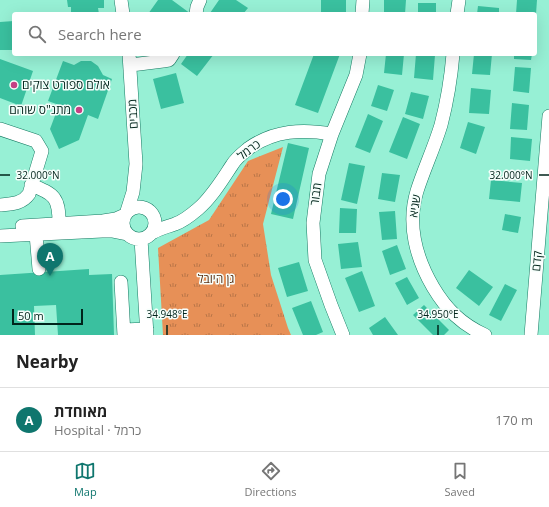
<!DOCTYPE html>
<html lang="en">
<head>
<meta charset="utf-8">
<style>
  body { margin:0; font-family:"Open Sans",Heebo,sans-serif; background:#f6f6f6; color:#222 }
  .scale { position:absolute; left:12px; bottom:10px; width:71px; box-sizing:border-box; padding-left:4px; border:2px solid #00241b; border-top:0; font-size:11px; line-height:14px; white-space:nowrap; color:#00241b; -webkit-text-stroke:3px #f6fefb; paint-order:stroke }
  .you { position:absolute; left:283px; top:199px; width:14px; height:14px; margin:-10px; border:3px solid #fff; border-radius:50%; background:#1a73e8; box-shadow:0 0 0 6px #1a73e833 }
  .badge { display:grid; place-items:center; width:26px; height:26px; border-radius:50%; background:#0f766e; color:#fff; font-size:13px; font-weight:700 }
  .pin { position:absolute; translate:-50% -33px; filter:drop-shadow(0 1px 2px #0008) }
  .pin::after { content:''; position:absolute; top:21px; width:14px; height:12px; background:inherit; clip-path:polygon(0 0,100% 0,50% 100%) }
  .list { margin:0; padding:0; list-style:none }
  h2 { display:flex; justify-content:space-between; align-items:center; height:52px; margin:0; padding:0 16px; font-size:17px }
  h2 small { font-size:13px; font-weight:400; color:#767676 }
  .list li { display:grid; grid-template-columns:26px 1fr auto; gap:12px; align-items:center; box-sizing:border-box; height:64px; padding:0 16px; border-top:1px solid #e0e0e0 }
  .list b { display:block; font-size:15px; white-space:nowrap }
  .list p { margin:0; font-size:13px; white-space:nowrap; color:#767676 }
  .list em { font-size:13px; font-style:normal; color:#767676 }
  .icon { flex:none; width:22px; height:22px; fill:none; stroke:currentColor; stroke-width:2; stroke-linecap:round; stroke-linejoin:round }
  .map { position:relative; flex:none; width:549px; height:335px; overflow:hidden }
  .search { position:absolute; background:#fff; box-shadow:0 4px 16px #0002; left:12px; right:12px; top:12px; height:44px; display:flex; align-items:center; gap:10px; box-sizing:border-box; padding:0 14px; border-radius:4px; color:#767676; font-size:15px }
  .sheet { height:116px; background:#fff }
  nav { display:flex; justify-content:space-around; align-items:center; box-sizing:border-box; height:56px; border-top:1px solid #e0e0e0; background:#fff; font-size:11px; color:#767676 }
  nav a { display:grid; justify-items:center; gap:2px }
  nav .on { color:#0f766e }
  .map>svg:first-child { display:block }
</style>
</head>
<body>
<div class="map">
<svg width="549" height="335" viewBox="0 0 549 335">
  <defs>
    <pattern id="park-tufts" width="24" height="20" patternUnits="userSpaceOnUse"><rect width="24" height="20" fill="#e79057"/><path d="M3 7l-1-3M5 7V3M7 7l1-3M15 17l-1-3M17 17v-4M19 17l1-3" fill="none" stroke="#b97547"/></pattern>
  </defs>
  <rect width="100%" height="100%" fill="#97f0d5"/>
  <!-- park -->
  <path fill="url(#park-tufts)" d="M283,147L263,224L271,275L288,328L291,335H163L158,248L209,220L248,161Z"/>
  <!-- building -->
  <path fill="#3ac09f" d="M67,0H104V8H98L99,14H71V7H68Z
    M158,0H172L191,14H148Z
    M219,0H236L248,8L243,14H212L210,13Z
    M321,0H346V14H321Z
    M384,0H406L405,14H384Z
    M517,0H537L536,14H516Z
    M418,3H436V14H418Z
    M478,6L499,8V14H477Z
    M14,21V50H0V22Z
    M188,54H214L197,76L181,64Z
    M314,54H340L318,113L295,105Z
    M386,54H404L402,75L384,73Z
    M416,54L435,55L433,80L414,78Z
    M474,54H492L490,75L472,74Z
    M514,54H532L531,60L514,59Z
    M0,59L33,71L21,106L0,98Z
    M63,61L74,65L81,61H91L98,66L103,75L112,79L98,119L88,115L79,140L59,149L50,129L59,105L48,101Z
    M515,67L531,68L529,93L513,91Z
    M176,73L184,103L161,109L153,79Z
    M378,85L394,90L387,111L371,106Z
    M471,88L491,90L489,114L469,113Z
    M411,92L429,96L423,119L405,114Z
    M512,103L529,105L527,130L510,129Z
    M368,114L383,121L370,153L355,147Z
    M403,117L420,124L407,159L389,152Z
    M468,122L485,127L476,154L460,148Z
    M511,137L532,139L530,161L510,159Z
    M288,143L309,148L293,219L271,214Z
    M349,163L365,166L357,204L341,200Z
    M382,173L400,175L395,202L378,199Z
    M491,180L522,183L520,202L489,199Z
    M340,208L357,209L356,233H339Z
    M395,211L397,239L382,240L379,212Z
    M505,214L521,217L518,233L502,230Z
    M358,242L362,267L341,269L338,244Z
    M397,245L406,269L390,275L382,251Z
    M299,262L308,291L287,297L278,268Z
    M89,269V275L112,274L114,335H58L56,305L34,306L35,335H0V275Z
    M469,270L493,287L479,306L456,288Z
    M362,271L375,306L359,312L345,278Z
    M407,277L419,298L407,305L395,283Z
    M505,284L517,290L501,321L489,315Z
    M311,301L323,332L316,335H303L292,308Z
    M424,305L449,330L444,335H433L413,315Z
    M385,317L398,335H373L369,328Z"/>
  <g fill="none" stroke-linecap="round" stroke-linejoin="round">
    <defs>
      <path id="minor" d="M121,0L123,14
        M196,14L197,7L200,0
        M362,14L363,0
        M457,14L459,0
        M453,54C451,78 447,102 441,125C434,148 424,169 417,191C407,224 416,258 433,287C446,309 461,324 485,335
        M131,65L163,61L169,60L173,54
        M0,129L36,141L42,151L29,194C22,204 11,204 0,205
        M31,185C55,194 59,198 59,223
        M123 223a16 16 0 1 1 32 0a16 16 0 1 1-32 0Z
        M127,211L133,192L136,164L129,54
        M22,226L103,221L116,219L125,215
        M152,233C160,228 167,227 175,224C184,221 191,215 198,209C212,197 222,180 232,165C236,158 243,153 249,148C275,130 302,129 332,134
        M36,234L39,269
        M0,236L102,231H112L127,234
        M141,239L147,335
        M121,282L124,335
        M124,330L147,329
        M343,335L331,305L315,260L313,223L319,174L332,134L356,75L360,54
        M531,335L549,116"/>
    </defs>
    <!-- minor casing -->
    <use href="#minor" stroke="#167b63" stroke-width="14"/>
    <!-- minor -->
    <use href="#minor" stroke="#fff" stroke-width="13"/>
  </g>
  <!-- ticks -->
  <path fill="none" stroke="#00241b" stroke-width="1.5" d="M0,175H10M539,175H549M167,325V335M438,325V335"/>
  <!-- markers -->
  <g fill="#c44084" stroke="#f6fefb" stroke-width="1.5">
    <circle cx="14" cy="85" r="4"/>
    <circle cx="79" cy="110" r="4"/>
  </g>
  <g text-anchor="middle" stroke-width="3" stroke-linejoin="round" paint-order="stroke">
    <!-- poi labels -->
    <g font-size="12" fill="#00241b" stroke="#f6fefb" text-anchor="start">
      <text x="22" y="89">אולם ספורט צוקים</text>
      <text x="71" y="114" text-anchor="end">מתנ"ס שוהם</text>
    </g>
    <!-- street labels -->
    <g font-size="12" fill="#00241b" stroke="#f6fefb">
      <text transform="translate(133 114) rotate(-93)" y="4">מכבים</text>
      <text transform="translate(249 150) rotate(-37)" y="4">כרמל</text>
      <text transform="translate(316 194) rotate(-82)" y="4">תבור</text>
      <text transform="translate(415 206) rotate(-82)" y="4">שגיא</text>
      <text transform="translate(537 261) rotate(-85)" y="4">קדם</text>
    </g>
    <!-- park labels -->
    <g font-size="12" fill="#592f12" stroke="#f6fefb">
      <text x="216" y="283">גן היובל</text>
    </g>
  </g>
  <g font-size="10" text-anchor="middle" fill="#00241b" stroke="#f6fefb" stroke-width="3" stroke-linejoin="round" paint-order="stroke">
    <text x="38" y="179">32.000°N</text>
    <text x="511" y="179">32.000°N</text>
    <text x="167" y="318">34.948°E</text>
    <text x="438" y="318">34.950°E</text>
  </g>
</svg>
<div class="scale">50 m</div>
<div class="you"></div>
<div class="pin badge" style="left:50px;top:276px">A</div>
<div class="search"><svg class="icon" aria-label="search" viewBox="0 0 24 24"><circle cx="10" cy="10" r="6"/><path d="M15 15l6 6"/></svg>Search here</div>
</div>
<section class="sheet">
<h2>Nearby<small></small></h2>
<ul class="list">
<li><span class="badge">A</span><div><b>מאוחדת</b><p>Hospital · כרמל</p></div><em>170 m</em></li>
</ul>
</section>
<nav>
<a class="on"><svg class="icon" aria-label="map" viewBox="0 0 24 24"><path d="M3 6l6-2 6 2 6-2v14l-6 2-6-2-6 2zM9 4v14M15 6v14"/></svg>Map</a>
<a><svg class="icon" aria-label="directions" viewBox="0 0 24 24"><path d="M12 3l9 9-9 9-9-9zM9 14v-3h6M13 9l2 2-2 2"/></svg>Directions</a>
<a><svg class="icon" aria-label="saved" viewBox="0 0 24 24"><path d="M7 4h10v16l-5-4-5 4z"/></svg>Saved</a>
</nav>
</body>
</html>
